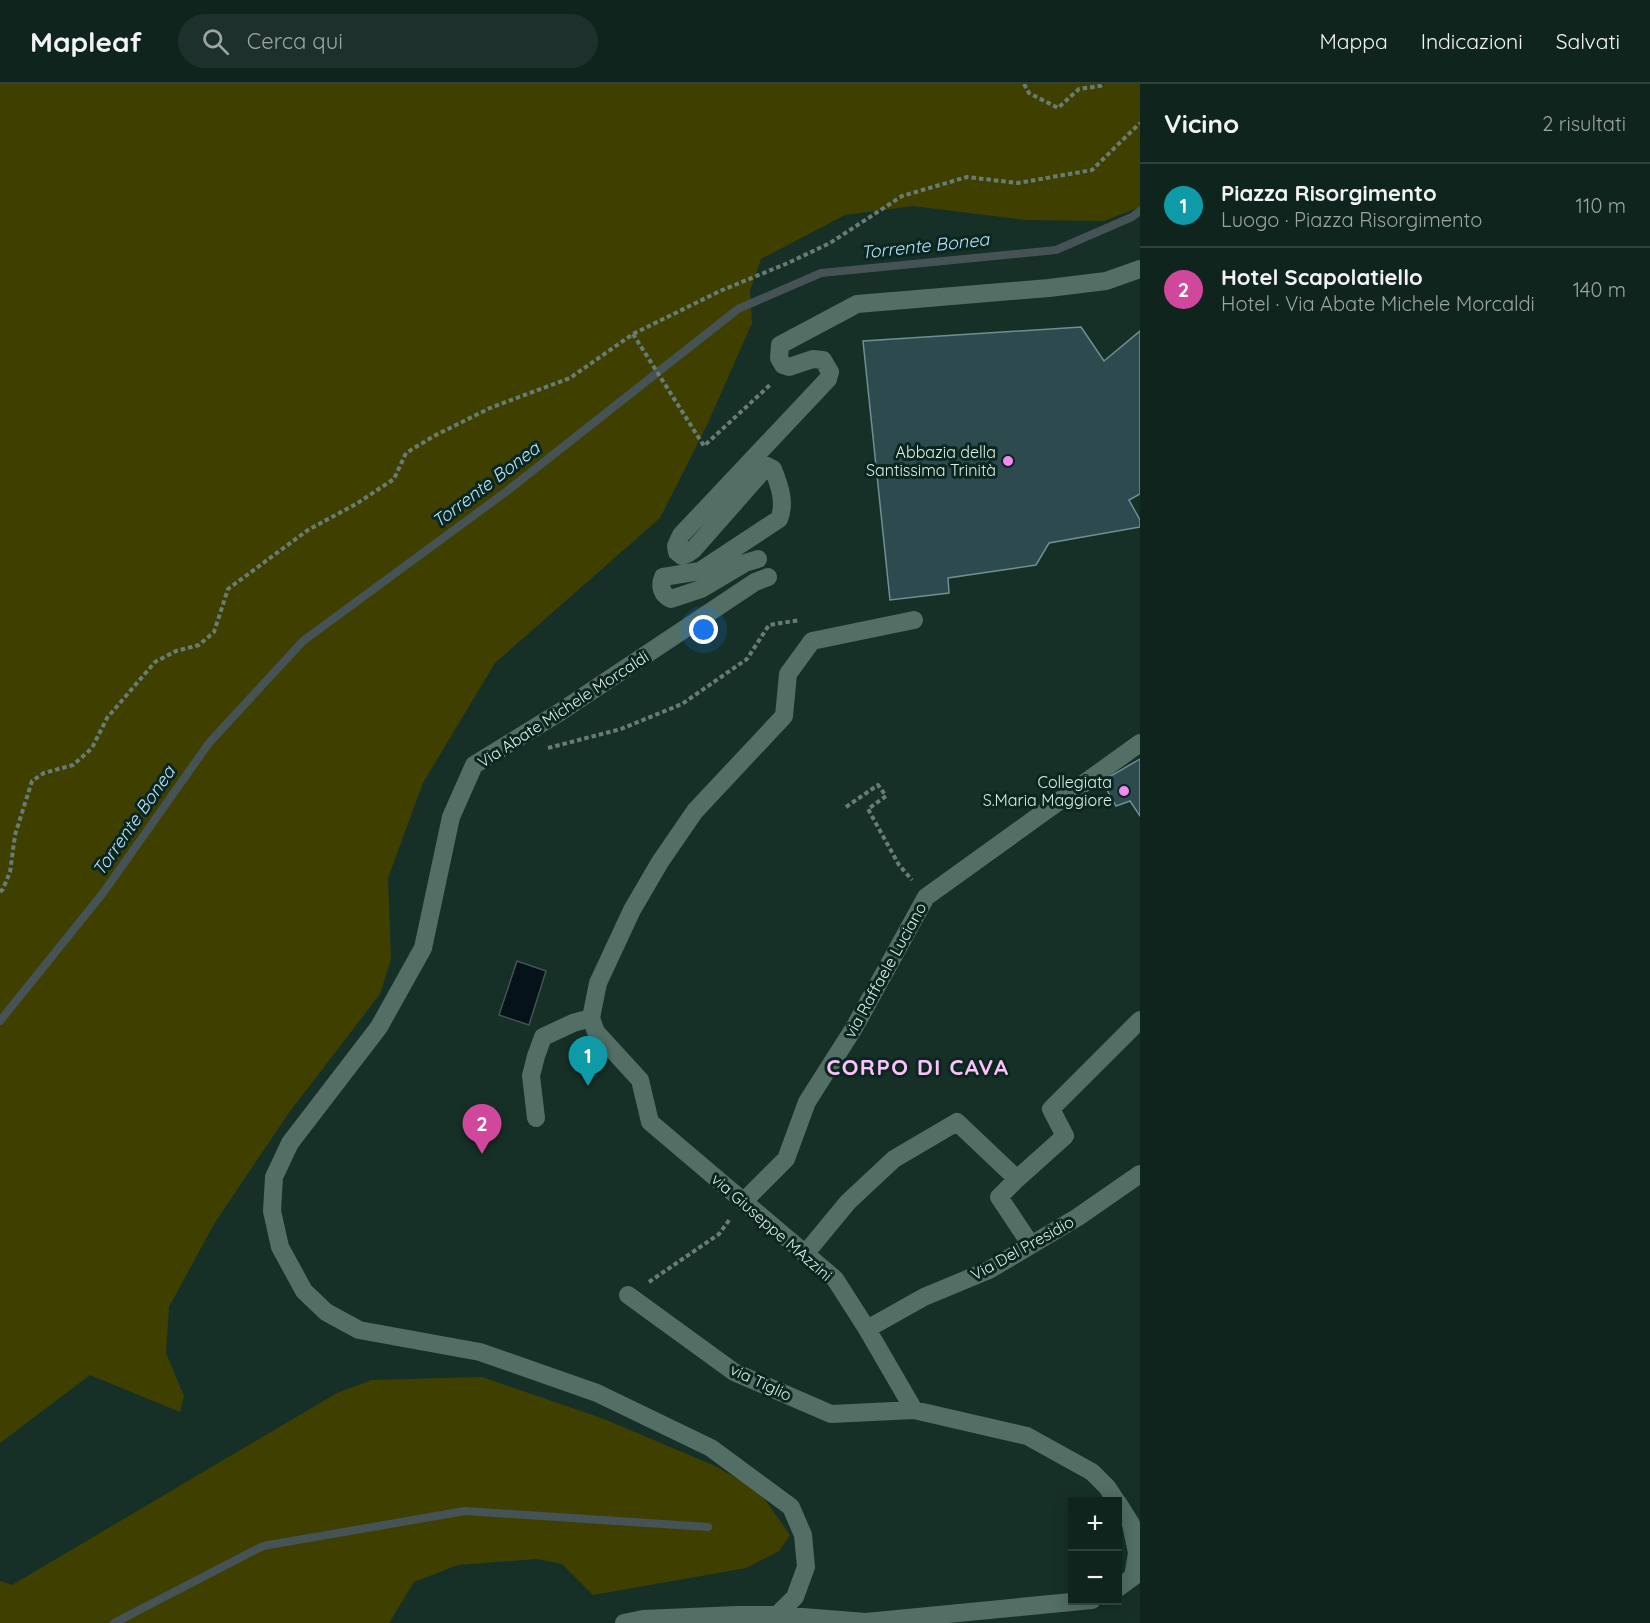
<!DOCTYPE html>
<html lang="it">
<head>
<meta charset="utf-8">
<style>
  body { margin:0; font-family:Quicksand,sans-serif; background:#1e302b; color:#f1f3f6 }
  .controls { position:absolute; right:18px; bottom:18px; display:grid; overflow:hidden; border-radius:0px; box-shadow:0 3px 15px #0003 }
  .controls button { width:54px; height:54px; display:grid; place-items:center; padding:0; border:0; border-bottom:2px solid #30413c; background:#10241e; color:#f1f3f6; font:30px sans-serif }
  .you { position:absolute; left:704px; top:546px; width:21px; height:21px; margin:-15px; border:4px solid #fff; border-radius:50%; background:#1a73e8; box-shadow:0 0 0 9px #1a73e833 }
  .badge { display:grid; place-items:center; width:39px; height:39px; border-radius:50%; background:#bca0f2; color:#fff; font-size:20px; font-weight:700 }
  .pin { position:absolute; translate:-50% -50px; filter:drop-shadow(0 2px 3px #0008) }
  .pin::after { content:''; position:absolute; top:32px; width:21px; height:18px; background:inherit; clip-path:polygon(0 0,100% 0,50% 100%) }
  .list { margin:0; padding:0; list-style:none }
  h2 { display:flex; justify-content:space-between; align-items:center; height:78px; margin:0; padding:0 24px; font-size:26px }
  h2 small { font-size:20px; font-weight:400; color:#9ca4a4 }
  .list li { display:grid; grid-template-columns:39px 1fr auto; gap:18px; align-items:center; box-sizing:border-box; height:84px; padding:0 24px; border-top:2px solid #30413c }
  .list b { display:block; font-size:22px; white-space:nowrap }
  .list p { margin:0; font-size:20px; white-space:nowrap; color:#9ca4a4 }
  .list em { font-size:20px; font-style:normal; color:#9ca4a4 }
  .icon { flex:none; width:33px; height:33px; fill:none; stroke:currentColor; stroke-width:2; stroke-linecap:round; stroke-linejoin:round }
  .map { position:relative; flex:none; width:1140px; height:1539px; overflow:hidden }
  header { display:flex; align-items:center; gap:36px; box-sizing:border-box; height:84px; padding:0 30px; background:#10241e; border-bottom:2px solid #30413c }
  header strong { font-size:28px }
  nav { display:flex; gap:33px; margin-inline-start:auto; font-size:21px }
  .search { width:420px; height:54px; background:#1e302b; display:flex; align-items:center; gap:15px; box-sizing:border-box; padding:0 21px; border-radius:33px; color:#9ca4a4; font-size:22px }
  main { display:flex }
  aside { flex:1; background:#10241e }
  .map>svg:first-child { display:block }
</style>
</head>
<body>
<header>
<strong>Mapleaf</strong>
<div class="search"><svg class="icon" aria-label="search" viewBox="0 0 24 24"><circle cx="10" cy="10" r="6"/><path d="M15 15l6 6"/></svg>Cerca qui</div>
<nav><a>Mappa</a><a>Indicazioni</a><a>Salvati</a></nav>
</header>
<main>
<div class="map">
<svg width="1140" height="1539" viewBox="0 0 1140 1539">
  <rect width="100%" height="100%" fill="#163028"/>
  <!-- green -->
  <path fill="#3f4000" d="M0,0H1140V123L1104,137L1026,136L913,122L845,131L761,175L750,207L752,239L707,341L660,434L495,579L423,699L388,794L391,875L380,910L288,1030L214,1140L169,1223L166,1269L184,1312L180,1328L90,1291L0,1359Z
    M482,1293L604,1335L715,1382L759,1407L790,1451L779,1467L746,1484L593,1511L562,1480L536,1475L458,1481L414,1498L389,1539H0V1497L12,1501L337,1309L372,1296Z"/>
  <!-- water -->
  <path fill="#051219" stroke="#465356" stroke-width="1.5" d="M517,877L546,887L529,941L499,931Z"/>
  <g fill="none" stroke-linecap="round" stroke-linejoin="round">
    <!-- stream -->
    <path stroke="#465356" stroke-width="8" d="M0,937L103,809L209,659L303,557L507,407L738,225L821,189L1056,166L1132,133L1140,127
      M114,1539L263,1462L465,1427L708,1443"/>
  </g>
  <!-- building -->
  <path fill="#2d4b4e" stroke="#6f8f92" stroke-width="1.5" d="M1081,243L1104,277L1140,247V410L1129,416L1140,436V443L1049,459L1036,481L948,494L949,509L890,516L863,257Z
    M1140,675V732L1130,717L1116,722L1102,697Z"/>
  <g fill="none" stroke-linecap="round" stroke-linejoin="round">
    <!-- path -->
    <path stroke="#667c74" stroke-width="4" stroke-dasharray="4.5 3" stroke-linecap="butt" d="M1024,0L1029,9L1058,24L1079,5L1100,2L1104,0
      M633,250L704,362L771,300
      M548,664L621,645L682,620L747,575L769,541L800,536
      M846,723L878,701L886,712L868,725L899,781L912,796
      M0,808L3,805L10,788L15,751L32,697L44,689L73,681L92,664L107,634L155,578L176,567L199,561L214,548L228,505L308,446L356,420L394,395L406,369L434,352L490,324L570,294L633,250L720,207L788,179L830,159L902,112L967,93L1018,99L1092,86L1140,39
      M649,1198L719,1150L730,1135"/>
    <!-- minor -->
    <path stroke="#526e65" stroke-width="18" d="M758,475L745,479L701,505L671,515C662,511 659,503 663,493L700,487L779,435C786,419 779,400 773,385L767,382L693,466L687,470L682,472L677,468L676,462L681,451L828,295L830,288L823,276L813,275L789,283L783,281L779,274L780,261L857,220L1049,204L1106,197L1140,185
      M591,934L598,899L632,826L660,778L695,727L784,632L788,590L812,557L914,536
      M591,934L596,948L640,996L650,1038L835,1195L867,1245L914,1326
      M536,1034L531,992L536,972L543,953L573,939L591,934
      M1017,1095L999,1113L1031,1161
      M743,1118L786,1075L807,1018L854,944L926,813L1140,659
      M805,1170L848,1118L894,1075L957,1038L1017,1095L1065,1052L1051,1025L1140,936
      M628,1211L734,1288L831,1330L914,1326L1027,1352L1092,1388L1107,1403L1117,1418
      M867,1245L924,1213L989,1186L1078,1133L1140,1090
      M1118,1419L1131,1440L1137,1469L1133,1493L1118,1504
      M777,1531L866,1538L1092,1516
      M624,1539L643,1535L737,1531H777L795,1513L806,1483L803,1451L791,1423L711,1364L597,1309L480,1268L359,1246L326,1228L304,1207L280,1163L272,1127L274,1093L290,1059L379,943L423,864L451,733L474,681L560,628L755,498L768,493"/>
  </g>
  <!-- markers -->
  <g fill="#f28af3" stroke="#0b261f" stroke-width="2">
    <circle cx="1008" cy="377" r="6"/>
    <circle cx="1124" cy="707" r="6"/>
  </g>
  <g text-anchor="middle" stroke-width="6" stroke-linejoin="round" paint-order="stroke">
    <!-- poi labels -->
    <g font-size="16" fill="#dcece6" stroke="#0b261f" text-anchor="end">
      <text x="996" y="374">Abbazia della<tspan x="996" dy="18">Santissima Trinità</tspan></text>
      <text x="1112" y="704">Collegiata<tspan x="1112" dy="18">S.Maria Maggiore</tspan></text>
    </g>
    <!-- street labels -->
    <g font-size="16" fill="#dcece6" stroke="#0b261f">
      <text transform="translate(563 625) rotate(-33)" y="6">Via Abate Michele Morcaldi</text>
      <text transform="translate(885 886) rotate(-61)" y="6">via Raffaele Luciano</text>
      <text transform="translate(772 1143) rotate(41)" y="6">via Giuseppe MAzzini</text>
      <text transform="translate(1022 1164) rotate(-29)" y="6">Via Del Presidio</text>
      <text transform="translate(761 1298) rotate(25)" y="6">via Tiglio</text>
    </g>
    <!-- water labels -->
    <g font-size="18" font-style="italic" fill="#b5e2fc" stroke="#0b261f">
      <text transform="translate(925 162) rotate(-6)" y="6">Torrente Bonea</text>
      <text transform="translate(486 401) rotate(-37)" y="6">Torrente Bonea</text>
      <text transform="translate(134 737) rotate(-55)" y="6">Torrente Bonea</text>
    </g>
    <!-- district labels -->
    <g font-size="22" font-weight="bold" letter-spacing="1.5" fill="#fdc2fc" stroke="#0b261f">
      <text x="918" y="991">CORPO DI CAVA</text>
    </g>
  </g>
</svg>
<div class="controls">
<button>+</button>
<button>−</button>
</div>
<div class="you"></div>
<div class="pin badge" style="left:588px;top:1002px;background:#0f9aa8">1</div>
<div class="pin badge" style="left:482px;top:1070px;background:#d1479c">2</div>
</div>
<aside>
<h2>Vicino<small>2 risultati</small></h2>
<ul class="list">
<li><span class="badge" style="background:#0f9aa8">1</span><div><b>Piazza Risorgimento</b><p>Luogo · Piazza Risorgimento</p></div><em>110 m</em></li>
<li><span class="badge" style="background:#d1479c">2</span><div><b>Hotel Scapolatiello</b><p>Hotel · Via Abate Michele Morcaldi</p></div><em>140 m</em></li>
</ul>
</aside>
</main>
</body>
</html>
